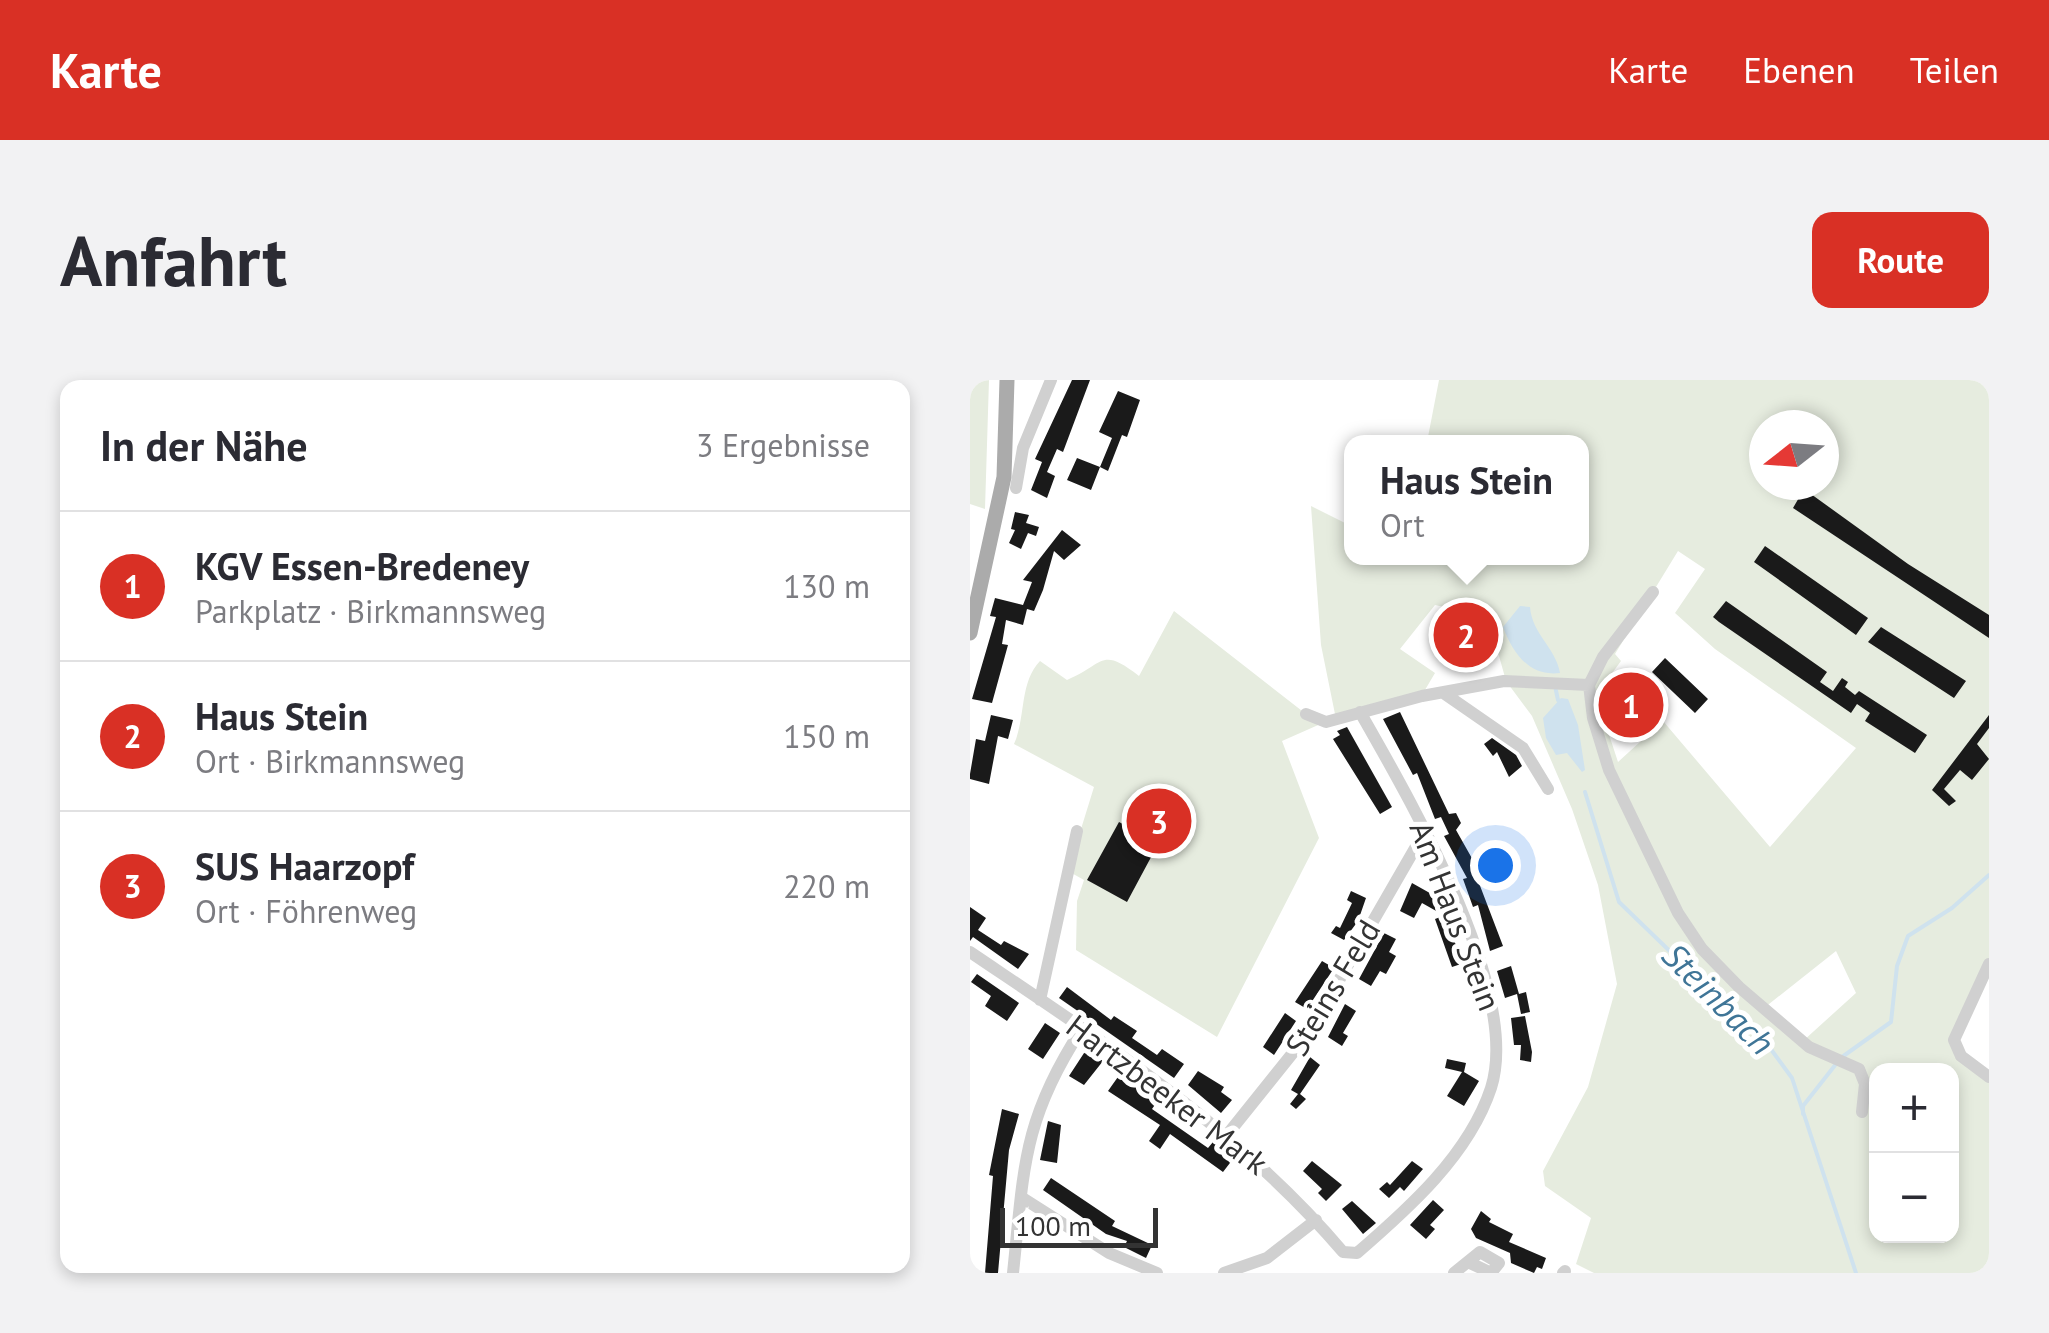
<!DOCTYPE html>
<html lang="de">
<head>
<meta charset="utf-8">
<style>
  body { margin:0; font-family:"PT Sans",sans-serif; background:#f2f2f3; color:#2b2b33 }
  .controls { position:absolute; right:30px; bottom:30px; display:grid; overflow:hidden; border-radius:20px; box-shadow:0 5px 15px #0003 }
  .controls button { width:90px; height:90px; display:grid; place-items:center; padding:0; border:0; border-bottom:2px solid #e1e1e2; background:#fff; color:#2b2b33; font:50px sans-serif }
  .compass { position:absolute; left:779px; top:30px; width:90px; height:90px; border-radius:50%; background:#fff; box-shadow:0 5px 15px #0003; rotate:253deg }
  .scale { position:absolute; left:30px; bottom:25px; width:158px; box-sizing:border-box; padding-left:10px; border:5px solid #333; border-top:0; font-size:28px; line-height:35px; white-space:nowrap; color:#333; -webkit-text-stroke:8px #fff; paint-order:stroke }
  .you { position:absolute; left:525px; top:485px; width:35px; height:35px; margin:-25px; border:8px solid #fff; border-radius:50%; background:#1a73e8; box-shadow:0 0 0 15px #1a73e833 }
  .badge { display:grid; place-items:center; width:65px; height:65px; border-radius:50%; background:#d93025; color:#fff; font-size:32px; font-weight:700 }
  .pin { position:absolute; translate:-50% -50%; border:5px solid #fff; box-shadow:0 2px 10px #0006 }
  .popup { position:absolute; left:374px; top:55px; width:245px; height:130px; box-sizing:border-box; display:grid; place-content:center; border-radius:20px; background:#fff; filter:drop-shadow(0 2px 8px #0005); font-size:32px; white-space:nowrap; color:#7c7c81 }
  .popup b { font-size:38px; color:#2b2b33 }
  .popup::after { content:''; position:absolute; left:50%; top:100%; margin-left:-20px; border:20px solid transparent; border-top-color:#fff }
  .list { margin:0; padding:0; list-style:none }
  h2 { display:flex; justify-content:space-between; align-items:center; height:130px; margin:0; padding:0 40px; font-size:42px }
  h2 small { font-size:32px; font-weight:400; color:#7c7c81 }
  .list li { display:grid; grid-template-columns:65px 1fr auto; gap:30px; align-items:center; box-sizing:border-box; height:150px; padding:0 40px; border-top:2px solid #e1e1e2 }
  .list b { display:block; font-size:38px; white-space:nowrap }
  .list p { margin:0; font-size:32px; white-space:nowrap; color:#7c7c81 }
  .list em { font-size:32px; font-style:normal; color:#7c7c81 }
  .map { position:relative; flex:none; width:1019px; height:893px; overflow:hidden; border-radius:20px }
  header { display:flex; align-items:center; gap:60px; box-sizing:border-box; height:140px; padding:0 50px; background:#d93025; color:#fff }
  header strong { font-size:48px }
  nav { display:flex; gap:55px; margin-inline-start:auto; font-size:35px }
  .intro { display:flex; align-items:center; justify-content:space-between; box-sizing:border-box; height:240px; padding:0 60px }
  h1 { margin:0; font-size:70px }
  .button { padding:25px 45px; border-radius:20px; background:#d93025; color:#fff; font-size:35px; font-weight:700 }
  main { display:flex; gap:60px; padding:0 60px }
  aside { flex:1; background:#fff; border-radius:20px; box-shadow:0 5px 15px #0003 }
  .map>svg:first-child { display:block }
</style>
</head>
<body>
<header>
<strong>Karte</strong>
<nav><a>Karte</a><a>Ebenen</a><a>Teilen</a></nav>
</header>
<div class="intro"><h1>Anfahrt</h1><a class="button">Route</a></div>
<main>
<aside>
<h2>In der Nähe<small>3 Ergebnisse</small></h2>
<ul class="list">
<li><span class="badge">1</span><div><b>KGV Essen-Bredeney</b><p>Parkplatz · Birkmannsweg</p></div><em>130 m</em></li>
<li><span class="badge">2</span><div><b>Haus Stein</b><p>Ort · Birkmannsweg</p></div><em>150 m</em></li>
<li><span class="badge">3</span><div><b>SUS Haarzopf</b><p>Ort · Föhrenweg</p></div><em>220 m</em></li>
</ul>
</aside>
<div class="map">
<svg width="1019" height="893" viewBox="0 0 1019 893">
  <rect width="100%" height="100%" fill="#fff"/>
  <!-- green -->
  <path fill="#e6ecdf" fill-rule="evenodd" d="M0,0H19L15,129L0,124Z
    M469,0H1019V591L984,660L1019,697V893H624L606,884L621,838L575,806L573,791L618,707L647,604L628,505L602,429L562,336L536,301L526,265L506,234L465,225L430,269L465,293L452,315L366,339L351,265L341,126L381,146V178H611V62H457ZM794,45H854V105H794ZM708,171L735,189L705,233L745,269L886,368L800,467L693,341L648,382L626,315L651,281L645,274ZM866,571L886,613L833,661L794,628ZM906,691H982V856H906Z
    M204,231L336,334L355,342L312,361L349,458L247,657L106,570L107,521L114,500L98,491L124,407L44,364C56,338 49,303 70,281L97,300C135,284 130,266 169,296Z"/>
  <!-- water -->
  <path fill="#cfe2ee" d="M550,226L560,227C562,254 586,268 590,293C559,297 543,273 533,247Z
    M591,318L598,319L608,345L615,390L612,392L597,373L586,375L576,358L573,338Z"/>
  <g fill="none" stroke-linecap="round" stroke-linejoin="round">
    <!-- stream -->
    <path stroke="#cfe2ee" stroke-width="4" d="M585,306L588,320
      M615,412L649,522L800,668L822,698L886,893
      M872,677L921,642L927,586L938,556L982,528L1019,495
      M833,734V726L866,684"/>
  </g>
  <!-- building -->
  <path fill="#1a1a1a" d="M102,0H120L93,72L87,69L77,92L85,96L77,118L61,110L72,82L65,79Z
    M148,11L170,20L157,57L152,55L138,91L130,87L142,58L129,52Z
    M107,78L130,87L121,110L97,100Z
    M834,109L938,184L1019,235V258L823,128Z
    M45,132L59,135L56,143L69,147L66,156L58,153L51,169L39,163L45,150L41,149Z
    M92,150L111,165L94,180L84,171L73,210L64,231L57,229L53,245L36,240L32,264L38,265L22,323L2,319L26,237L20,236L25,218L53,225L62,202L53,200Z
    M795,166L898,238L886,255L784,182Z
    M756,221L857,292L850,302L863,311L872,298L878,302L875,307L885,315L889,311L957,355L945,373L895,341L900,333L887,324L881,333L749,242L743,237Z
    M486,234L521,260L506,278L472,251Z
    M911,247L996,301L984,318L898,262Z
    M695,278L738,319L725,333L682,292Z
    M430,332L479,434L486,433L491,443L486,450L508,489L504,490L533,566L520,571L508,525L503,527L493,499L497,498L474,456L479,454L471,437L465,439L447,393L443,395L413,339Z
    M21,335L43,340L38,359L28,356L19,404L0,399V394L6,359L15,361Z
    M1019,335V348L1007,364L1019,379L1002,400L990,390L974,409L986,421L979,426L962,410Z
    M377,347L422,427L410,434L363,359L370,355L367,351Z
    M522,358L546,375L552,386L539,397L527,372L523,376L514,364Z
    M182,430L202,438L157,522L117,500L149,442L172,454Z
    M442,503L474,521L468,532L452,523L444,538L430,531Z
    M381,511L396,518L388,541L374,560L361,553L366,546L370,548L382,523L377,520Z
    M0,527L16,538L8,550L31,565L34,561L59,574L48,589L3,557L0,561Z
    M473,536L494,583L482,587L465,539Z
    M414,553L426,559L419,572L426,576L416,594L410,591L401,606L389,599Z
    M352,581L364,588L337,629L325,622Z
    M541,586L549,614L556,612L560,632L551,634L547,614L535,618L527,591Z
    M7,594L49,623L37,641L15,626L21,616L1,602Z
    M97,607L141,640L144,636L167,651L162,658L187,675L192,669L214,684L204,698L89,618Z
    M375,624L386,631L373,653L378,656L372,666L358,657Z
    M315,633L326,641L304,675L293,667Z
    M555,636L562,672L561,682L550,680L551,665H544L541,638Z
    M75,643L90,653L73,679L58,669Z
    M116,670L133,681L114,705L99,696Z
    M340,677L350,685L330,714L336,719L326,729L320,724L328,714L321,710Z
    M477,679L496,683L494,692L509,701L494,726L477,716L492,692L475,688Z
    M228,691L254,707L251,712L262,720L251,733L218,705Z
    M150,694L189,719L182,729L238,768L243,762L263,779L253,792L200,754L190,769L179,761L190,745L138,711Z
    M32,729L49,734L39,770L28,893H15L23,796L19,795Z
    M78,741L91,745L87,783L70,780Z
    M342,781L372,805L356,821L348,813L352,809L333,791Z
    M442,781L453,789L434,811L430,807L419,818L409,809L417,802L420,805Z
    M81,798L145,841L142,846L182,865L176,878L154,867L157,861L136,854L73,810Z
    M463,820L474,830L460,845L465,849L456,859L440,845Z
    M382,821L406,843L393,854L372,829Z
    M511,831L521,839L519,842L543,854L539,862L576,878L572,889L567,887L564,893L541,883L540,873L506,858L501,849Z"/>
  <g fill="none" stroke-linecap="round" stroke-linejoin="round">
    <!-- minor -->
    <path stroke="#d0d0d0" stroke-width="12" d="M46,108L53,68L81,0
      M619,305L633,277L683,212
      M475,314L553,368L578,409
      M336,334L356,342L452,316L534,301L619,305L623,338L639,390L708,533L732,569L769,607L839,667L889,689L895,704L892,732
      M0,572C133,662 269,749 373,872L387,873C438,829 499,775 521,708C552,611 439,418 390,332
      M1019,584L984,660L991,676L1019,697
      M70,620L107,451
      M257,755L338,654L455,451
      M51,817L139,873L187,893
      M43,893C54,789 52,741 111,650
      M254,893L297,878L346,840
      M484,893L510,872L529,883L521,893L498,882
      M593,893L595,891"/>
    <!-- major -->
    <path stroke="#ababab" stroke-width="15" d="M0,253L34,97L37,0"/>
  </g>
  <g text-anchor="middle" stroke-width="10" stroke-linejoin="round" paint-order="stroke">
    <!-- street labels -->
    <g font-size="32" fill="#333" stroke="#fff">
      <text transform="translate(485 536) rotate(69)" y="11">Am Haus Stein</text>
      <text transform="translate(363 608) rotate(-59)" y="11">Steins Feld</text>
      <text transform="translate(197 715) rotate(37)" y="11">Hartzbeeker Mark</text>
    </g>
    <!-- water labels -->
    <g font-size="35" font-style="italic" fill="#3f7597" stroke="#fff">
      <text transform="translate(748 619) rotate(45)" y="12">Steinbach</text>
    </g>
  </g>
</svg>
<div class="controls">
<button>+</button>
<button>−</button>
</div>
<svg class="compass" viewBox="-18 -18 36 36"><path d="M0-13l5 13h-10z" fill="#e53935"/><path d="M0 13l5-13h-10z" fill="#7c7c81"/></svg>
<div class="scale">100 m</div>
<div class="you"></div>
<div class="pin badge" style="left:661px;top:325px">1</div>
<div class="pin badge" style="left:496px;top:255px">2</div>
<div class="popup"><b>Haus Stein</b>Ort</div>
<div class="pin badge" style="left:189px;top:441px">3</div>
</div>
</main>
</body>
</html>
